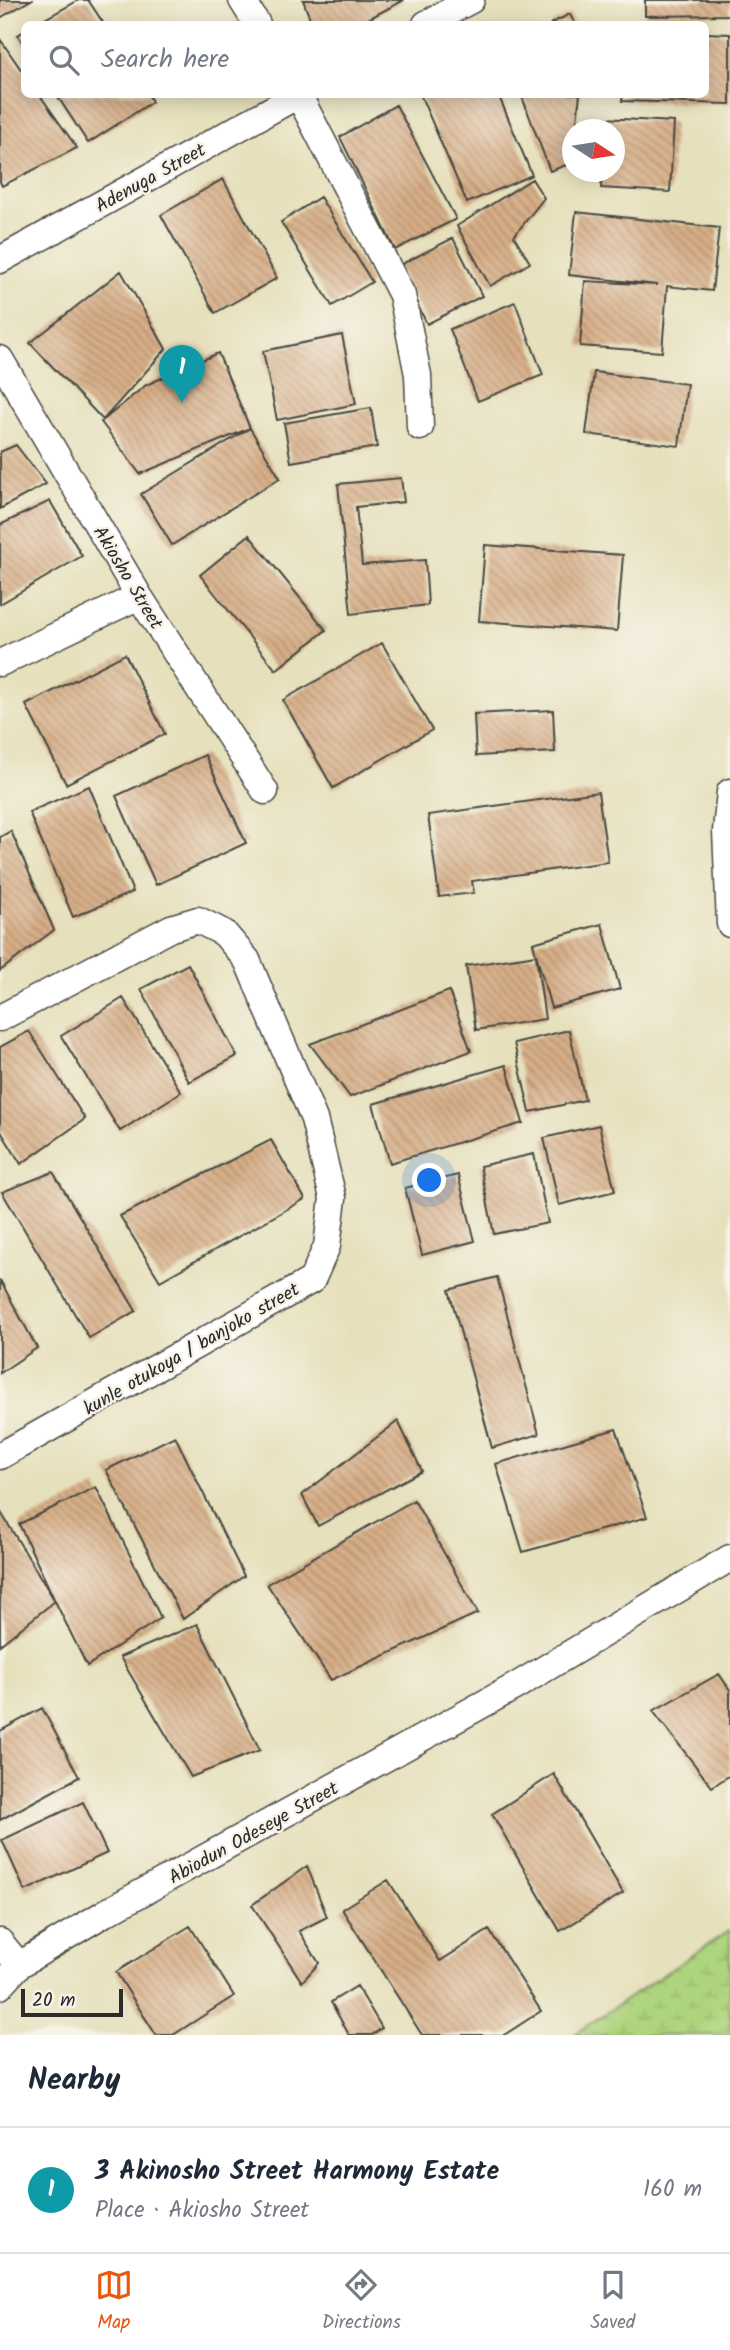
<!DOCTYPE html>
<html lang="en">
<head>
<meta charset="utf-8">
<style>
  body { margin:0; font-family:Kalam,sans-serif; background:#f6f6f7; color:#1f2937 }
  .compass { position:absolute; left:562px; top:119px; width:63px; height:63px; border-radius:50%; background:#fff; box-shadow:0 4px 18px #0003; rotate:102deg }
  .scale { position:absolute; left:21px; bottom:18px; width:102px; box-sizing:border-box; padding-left:7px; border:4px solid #2b2b2b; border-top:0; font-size:19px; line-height:24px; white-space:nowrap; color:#2b2b2b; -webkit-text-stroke:5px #f7f3e8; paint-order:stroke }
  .you { position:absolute; left:430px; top:1181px; width:24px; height:24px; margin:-18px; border:5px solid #fff; border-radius:50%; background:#1a73e8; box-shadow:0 0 0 10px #1a73e833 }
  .badge { display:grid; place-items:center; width:46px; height:46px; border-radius:50%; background:#ea580c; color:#fff; font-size:23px; font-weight:700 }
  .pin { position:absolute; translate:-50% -58px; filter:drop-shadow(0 2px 4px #0008) }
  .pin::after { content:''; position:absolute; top:37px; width:24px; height:21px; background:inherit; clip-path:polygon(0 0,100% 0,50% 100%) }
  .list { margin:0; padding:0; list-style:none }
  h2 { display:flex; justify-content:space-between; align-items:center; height:91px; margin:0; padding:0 28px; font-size:30px }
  h2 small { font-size:23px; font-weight:400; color:#747a83 }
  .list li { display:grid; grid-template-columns:46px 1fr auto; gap:21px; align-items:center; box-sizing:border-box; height:126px; padding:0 28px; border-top:2px solid #e0e1e3 }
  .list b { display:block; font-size:26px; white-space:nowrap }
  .list p { margin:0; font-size:23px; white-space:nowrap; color:#747a83 }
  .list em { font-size:23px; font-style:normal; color:#747a83 }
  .icon { flex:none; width:38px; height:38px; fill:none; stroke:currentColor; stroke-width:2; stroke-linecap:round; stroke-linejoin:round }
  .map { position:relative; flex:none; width:730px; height:2035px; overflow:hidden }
  .search { position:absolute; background:#fff; box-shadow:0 4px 18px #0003; left:21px; right:21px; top:21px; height:77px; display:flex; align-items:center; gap:18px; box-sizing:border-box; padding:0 24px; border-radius:10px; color:#747a83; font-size:26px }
  .sheet { height:217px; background:#fff }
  nav { display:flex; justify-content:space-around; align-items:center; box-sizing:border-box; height:98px; border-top:2px solid #e0e1e3; background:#fff; font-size:19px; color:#747a83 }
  nav a { display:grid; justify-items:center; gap:4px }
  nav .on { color:#ea580c }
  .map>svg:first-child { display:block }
</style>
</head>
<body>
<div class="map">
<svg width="730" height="2035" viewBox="0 0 730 2035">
  <defs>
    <pattern id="wetland-marsh" width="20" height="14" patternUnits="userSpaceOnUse" patternTransform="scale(1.75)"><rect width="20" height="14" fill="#afd47e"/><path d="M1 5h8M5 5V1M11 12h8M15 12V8" fill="none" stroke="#97b66d"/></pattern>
    <pattern id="building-back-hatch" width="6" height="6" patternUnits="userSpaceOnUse" patternTransform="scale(1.75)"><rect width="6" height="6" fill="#d7ae87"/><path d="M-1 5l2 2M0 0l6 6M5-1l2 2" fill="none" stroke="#af8e6f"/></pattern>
  </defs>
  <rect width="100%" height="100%" fill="#f7f3e8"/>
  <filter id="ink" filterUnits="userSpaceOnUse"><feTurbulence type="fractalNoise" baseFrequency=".0143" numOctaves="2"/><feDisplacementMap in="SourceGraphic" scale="14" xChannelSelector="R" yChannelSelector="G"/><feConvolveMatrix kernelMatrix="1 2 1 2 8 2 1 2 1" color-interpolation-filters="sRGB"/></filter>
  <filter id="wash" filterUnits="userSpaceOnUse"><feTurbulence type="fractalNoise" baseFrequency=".00686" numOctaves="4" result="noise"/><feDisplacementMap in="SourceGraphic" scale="28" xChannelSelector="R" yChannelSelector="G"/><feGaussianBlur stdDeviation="1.57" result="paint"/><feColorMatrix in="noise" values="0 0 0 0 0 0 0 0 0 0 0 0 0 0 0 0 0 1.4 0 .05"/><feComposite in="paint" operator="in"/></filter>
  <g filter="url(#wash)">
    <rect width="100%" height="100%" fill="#e6e0bc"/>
    <!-- wetland -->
    <path fill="url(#wetland-marsh)" stroke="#6d8054" stroke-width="2" d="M730,1930V2035H573Z"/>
    <g id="blocks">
      <!-- building -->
      <path fill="url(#building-back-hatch)" d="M0,0H31L0,18Z
        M79,0H88L104,24H36Z
        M303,0H404L359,24H312Z
        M645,0H730V15L645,16Z
        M570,14L575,24H550Z
        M24,31V46L18,35Z
        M706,33L730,34V104L622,101L623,94H706Z
        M0,39L24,74V94H39L77,148L2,186L0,182Z
        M56,94H148L152,102L88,143Z
        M420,94H498L532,175L467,203Z
        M521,94H580L576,130H572V163L550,171Z
        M396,105L456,219L395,250L340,137Z
        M604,118L674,122L670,192L601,188L602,172H614V130H604Z
        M223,179L277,278L215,313L161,215Z
        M532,179L544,198L514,236L530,263L490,286L457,226Z
        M320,197L372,282L332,306L281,222Z
        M576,212L719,228L712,291L667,286L662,352L580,346L585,281L657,285L569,275Z
        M453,238L482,296L427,324L398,266Z
        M121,271L166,349L103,420L30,343Z
        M515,302L543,375L478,401L450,329Z
        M342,335L356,404L277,420L263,351Z
        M218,353L250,428L140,474L101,422L146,385Z
        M594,372L687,384L679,446L586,434Z
        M371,408L377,447L291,462L284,423Z
        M250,428L280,478L172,545L141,494Z
        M16,445L46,484L0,509V452Z
        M401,478L404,502L356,507L362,565L425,560L428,605L351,614L338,484Z
        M50,501L82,556L0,604V525Z
        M249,535L326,630L276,670L200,575Z
        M485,545L623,555L617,631L479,621Z
        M382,643L432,730L333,788L283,700Z
        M125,654L165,734L66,784L26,705Z
        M553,710L555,752L476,756L474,714Z
        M205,755L246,843L156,885L116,796Z
        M89,786L133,892L73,917L29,812Z
        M598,792L608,862L472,881L474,893L439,897L428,815Z
        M11,831L54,930L0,971V837Z
        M602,924L620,989L551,1008L533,943Z
        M536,955L545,1019L476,1030L466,966Z
        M188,964L237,1056L189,1082L141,989Z
        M449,991L471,1051L350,1097L310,1044Z
        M123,998L181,1092L120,1131L61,1036Z
        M569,1030L585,1100L530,1112L514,1043Z
        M29,1031L85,1119L21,1164L0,1130V1047Z
        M506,1065L523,1123L390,1163L373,1104Z
        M599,1125L615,1191L559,1205L544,1138Z
        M271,1140L305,1199L160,1281L120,1216Z
        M534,1154L548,1223L494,1234L480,1166Z
        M53,1172L136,1311L89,1338L2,1192Z
        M458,1175L475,1241L422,1255L405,1188Z
        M497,1277L539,1434L492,1448L449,1290Z
        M0,1280L37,1348L0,1373Z
        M398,1421L422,1471L318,1526L302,1495Z
        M616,1429L647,1517L523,1552L496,1464Z
        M175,1436L244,1576L183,1619L106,1470Z
        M96,1487L161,1618L87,1666L55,1601L0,1645V1511L55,1601L19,1524Z
        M414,1500L478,1613L331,1680L267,1584Z
        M197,1624L260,1750L191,1777L120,1657Z
        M719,1674L730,1690V1775L712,1787L653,1711Z
        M42,1708L79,1777L0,1820V1731Z
        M554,1774L623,1893L560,1931L492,1814Z
        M83,1802L107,1853L25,1891L2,1840Z
        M307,1866L327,1917L299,1931L319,1963L302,1982L252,1905Z
        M388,1880L440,1961L489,1930L541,2011L504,2035H422L342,1909Z
        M190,1926L234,1996L173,2035H156L116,1972Z
        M357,1986L382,2028L372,2035H349L331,2002Z"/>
    </g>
  </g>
  <g filter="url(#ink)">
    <use href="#blocks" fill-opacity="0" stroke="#474641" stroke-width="2"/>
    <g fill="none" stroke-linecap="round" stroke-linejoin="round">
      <defs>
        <path id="street" d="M242,0L257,24
          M426,24L471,0
          M298,94L402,295L418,375L420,427
          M0,260L300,94
          M0,359L139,596L265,791
          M0,663L139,596
          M730,792L726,831L730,924
          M0,1018L171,928L198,920L224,933L247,960L314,1119L333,1198L327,1246L312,1280L0,1456
          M0,1942L19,1965L105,1913L516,1686L730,1558
          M0,1986L19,1965"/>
      </defs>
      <!-- street casing -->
      <use href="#street" stroke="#474641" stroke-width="29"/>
      <!-- street -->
      <use href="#street" stroke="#fff" stroke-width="26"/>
    </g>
  </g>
  <g text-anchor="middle" stroke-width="5" stroke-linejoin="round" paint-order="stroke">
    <!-- street labels -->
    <g font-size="19" fill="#2b2b2b" stroke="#f7f3e8">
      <text transform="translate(150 177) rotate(-29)" y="7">Adenuga Street</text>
      <text transform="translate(129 577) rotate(59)" y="7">Akiosho Street</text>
      <text transform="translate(191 1348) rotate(-30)" y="7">kunle otukoya / banjoko street</text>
      <text transform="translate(253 1832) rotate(-29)" y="7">Abiodun Odeseye Street</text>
    </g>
  </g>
</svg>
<svg class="compass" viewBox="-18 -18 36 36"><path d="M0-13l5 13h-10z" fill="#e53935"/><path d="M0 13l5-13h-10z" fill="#747a83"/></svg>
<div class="scale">20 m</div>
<div class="you"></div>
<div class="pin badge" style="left:182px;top:403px;background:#0f9aa8">1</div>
<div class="search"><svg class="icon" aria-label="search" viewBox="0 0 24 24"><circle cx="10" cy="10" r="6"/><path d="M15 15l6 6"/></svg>Search here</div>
</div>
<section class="sheet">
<h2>Nearby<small></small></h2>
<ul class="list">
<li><span class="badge" style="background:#0f9aa8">1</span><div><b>3 Akinosho Street Harmony Estate</b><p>Place · Akiosho Street</p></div><em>160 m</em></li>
</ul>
</section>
<nav>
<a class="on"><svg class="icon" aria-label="map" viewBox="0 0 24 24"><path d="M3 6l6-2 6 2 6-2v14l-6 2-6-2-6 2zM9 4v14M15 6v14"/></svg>Map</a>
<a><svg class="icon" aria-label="directions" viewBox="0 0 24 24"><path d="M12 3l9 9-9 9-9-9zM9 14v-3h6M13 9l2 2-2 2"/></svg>Directions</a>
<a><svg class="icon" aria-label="saved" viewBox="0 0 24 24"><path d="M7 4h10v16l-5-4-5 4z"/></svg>Saved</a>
</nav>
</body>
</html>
